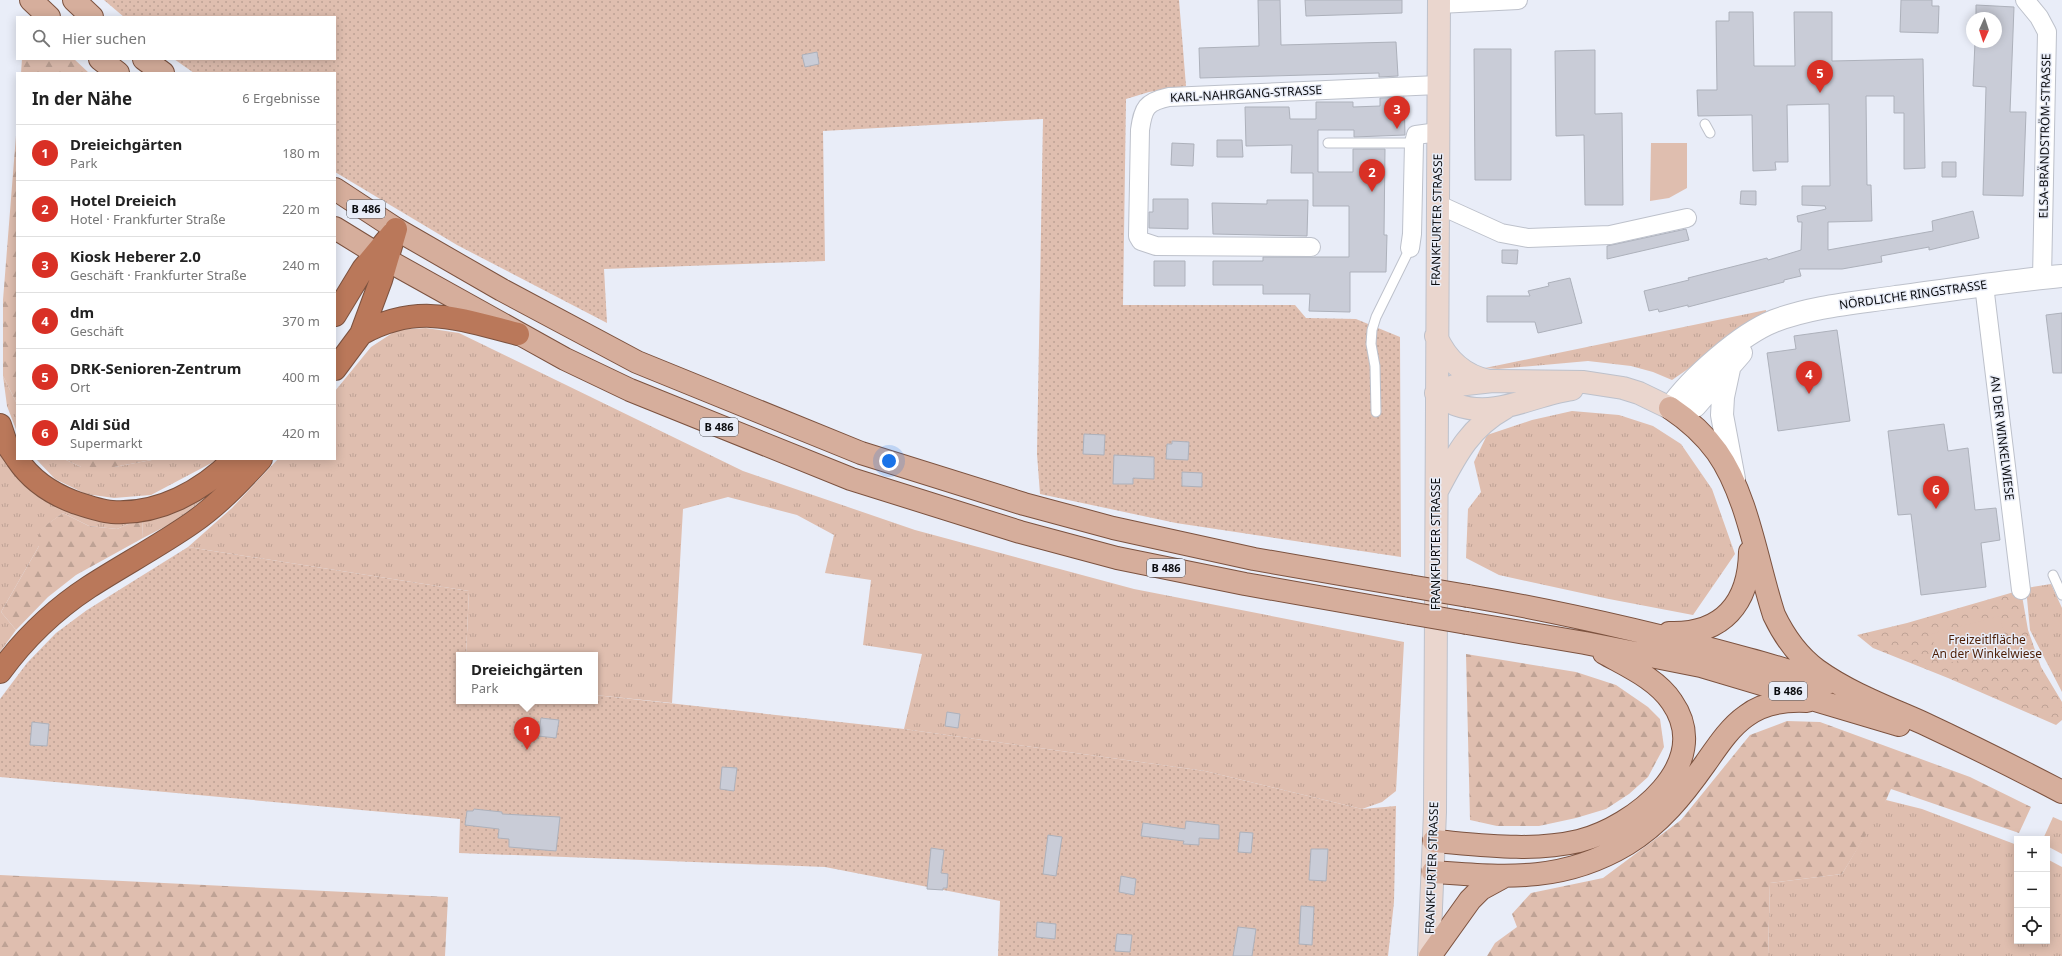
<!DOCTYPE html>
<html lang="de">
<head>
<meta charset="utf-8">
<style>
  body { margin:0; font-family:"Noto Sans",sans-serif; background:#f2f2f2; color:#222 }
  .controls { position:absolute; right:12px; bottom:12px; display:grid; overflow:hidden; border-radius:0px; box-shadow:0 2px 10px #0003 }
  .controls button { width:36px; height:36px; display:grid; place-items:center; padding:0; border:0; border-bottom:1px solid #e0e0e0; background:#fff; color:#222; font:20px sans-serif }
  .compass { position:absolute; left:1966px; top:12px; width:36px; height:36px; border-radius:50%; background:#fff; box-shadow:0 2px 10px #0003; rotate:183deg }
  .you { position:absolute; left:889px; top:461px; width:14px; height:14px; margin:-10px; border:3px solid #fff; border-radius:50%; background:#1a73e8; box-shadow:0 0 0 6px #1a73e833 }
  .badge { display:grid; place-items:center; width:26px; height:26px; border-radius:50%; background:#d93025; color:#fff; font-size:13px; font-weight:700 }
  .pin { position:absolute; translate:-50% -33px; filter:drop-shadow(0 1px 2px #0008) }
  .pin::after { content:''; position:absolute; top:21px; width:14px; height:12px; background:inherit; clip-path:polygon(0 0,100% 0,50% 100%) }
  .popup { position:absolute; left:456px; top:652px; width:142px; height:52px; box-sizing:border-box; display:grid; place-content:center; border-radius:0px; background:#fff; filter:drop-shadow(0 1px 3px #0005); font-size:13px; white-space:nowrap; color:#767676 }
  .popup b { font-size:15px; color:#222 }
  .popup::after { content:''; position:absolute; left:50%; top:100%; margin-left:-8px; border:8px solid transparent; border-top-color:#fff }
  .list { margin:0; padding:0; list-style:none }
  h2 { display:flex; justify-content:space-between; align-items:center; height:52px; margin:0; padding:0 16px; font-size:17px }
  h2 small { font-size:13px; font-weight:400; color:#767676 }
  .list li { display:grid; grid-template-columns:26px 1fr auto; gap:12px; align-items:center; box-sizing:border-box; height:56px; padding:0 16px; border-top:1px solid #e0e0e0 }
  .list b { display:block; font-size:15px; white-space:nowrap }
  .list p { margin:0; font-size:13px; white-space:nowrap; color:#767676 }
  .list em { font-size:13px; font-style:normal; color:#767676 }
  .icon { flex:none; width:22px; height:22px; fill:none; stroke:currentColor; stroke-width:2; stroke-linecap:round; stroke-linejoin:round }
  .map { position:relative; flex:none; width:2062px; height:956px; overflow:hidden }
  .search { position:absolute; background:#fff; box-shadow:0 2px 10px #0003; left:16px; top:16px; width:320px; height:44px; display:flex; align-items:center; gap:10px; box-sizing:border-box; padding:0 14px; border-radius:0px; color:#767676; font-size:15px }
  .panel { position:absolute; background:#fff; box-shadow:0 2px 10px #0003; left:16px; top:72px; width:320px; height:388px; border-radius:0px }
  .map>svg:first-child { display:block }
</style>
</head>
<body>
<div class="map">
<svg width="2062" height="956" viewBox="0 0 2062 956">
  <defs>
    <pattern id="grass-tufts" width="24" height="20" patternUnits="userSpaceOnUse"><rect width="24" height="20" fill="#dfbeaf"/><path d="M3 7l-1-3M5 7V3M7 7l1-3M15 17l-1-3M17 17v-4M19 17l1-3" fill="none" stroke="#bea295"/></pattern>
    <pattern id="forest-firs" width="22" height="20" patternUnits="userSpaceOnUse"><rect width="22" height="20" fill="#dfbeaf"/><path d="M5 1l3.5 6h-7zM16 11l3.5 6h-7z" fill="#bea295"/></pattern>
    <pattern id="park-crowns" width="20" height="18" patternUnits="userSpaceOnUse"><rect width="20" height="18" fill="#dfbeaf"/><path d="M2 6a3 3 0 1 1 6 0M12 15a3 3 0 1 1 6 0" fill="none" stroke="#bea295"/></pattern>
    <pattern id="garden-dots" width="8" height="8" patternUnits="userSpaceOnUse"><rect width="8" height="8" fill="#dfbeaf"/><path d="M2 2h.1M6 6h.1" fill="none" stroke="#bea295" stroke-width="1.8" stroke-linecap="round"/></pattern>
  </defs>
  <rect width="100%" height="100%" fill="#e9edf8"/>
  <!-- grass -->
  <path fill="url(#grass-tufts)" d="M1766,310V315L1672,380L1653,372L1631,366L1588,361L1498,369L1485,368Z
    M426,328L459,333L743,471L915,530L1134,589L1404,642L1396,791L1382,802L1362,809L1205,771L904,729L922,654L863,645L871,580L825,573L834,535L797,515L728,497L683,509L672,703L595,695V655H466L469,591L188,547L232,508L278,459H335V391L371,347L397,330Z
    M3,376L17,404V432L7,406Z
    M1572,411L1619,415L1653,426L1681,444L1712,489L1735,554L1693,615L1609,599L1499,575L1466,558L1468,509L1481,492L1474,462L1487,435L1532,420Z
    M0,453L23,484L51,503L104,517L220,486L174,522L143,538L142,518L117,529L89,526L63,513L40,530L39,546L1,612L16,630L0,652Z
    M36,459H64L81,467H114L157,459H219L151,495L114,498L86,494L55,479Z
    M2051,584L2062,608V692L2030,630L2026,588Z
    M1886,800L1922,809L2017,845V941H2047V859L2062,867V956H1768L1770,883L1842,874Z
    M2053,817L2062,821V854L2047,846V839H2043Z"/>
  <!-- forest -->
  <path fill="url(#forest-firs)" d="M22,59H74L89,73H21Z
    M17,123V404L3,376V300Z
    M64,459H157L114,467H81Z
    M63,513L89,526L117,529L142,518L143,538L76,575L48,597L16,630L1,612L39,546V530Z
    M1466,654L1576,672L1616,685L1648,707L1660,719L1664,747L1648,777L1629,794L1606,809L1576,818L1539,826H1497L1470,820Z
    M1787,721L1820,722L1970,777L2031,807L2019,833L1891,789L1883,807L1842,874L1770,883L1768,956H1487L1495,943L1517,927L1512,914L1531,893L1603,878L1681,820L1750,735Z
    M0,875L448,897L445,956H0Z"/>
  <!-- park -->
  <path fill="url(#park-crowns)" d="M2021,590L2028,630L2041,667L2062,702V720L2056,725L1948,678L1873,648L1857,635L1907,623Z"/>
  <!-- garden -->
  <path fill="url(#garden-dots)" d="M104,0H1179L1186,86L1149,92L1126,99L1123,305H1295L1306,318L1356,319L1400,337L1401,557L1176,523L1040,494L1037,454L1043,119L823,131L825,261L604,269L607,323L457,245L335,172V73H194L174,59H335V17H124Z
    M188,547L469,591L466,655H459V701H595V695L904,729L1205,771L1362,809L1396,806L1394,902L1388,956H998L1000,901L825,867L459,853L460,819L0,777V699L27,663L56,633L87,610Z"/>
  <!-- pitch -->
  <path fill="#dfbeaf" d="M1651,143H1687V188L1669,198L1650,201Z
    M2000,616L2008,648L1940,665L1931,634Z"/>
  <!-- building -->
  <path fill="#c9ccd7" stroke="#adb1bb" d="M1258,0H1280L1281,45L1396,42L1398,76L1379,77V73L1200,78L1199,48L1259,46Z
    M1305,0H1402V13L1306,16Z
    M1901,0H1932V6H1939L1938,33L1900,32Z
    M1976,5L2014,7L2010,112H2026L2023,196L1983,195L1986,87L1973,86L1975,42H1996V18H1976Z
    M1729,12H1753L1754,66H1795L1794,12H1832V61L1923,59L1925,168L1904,169V113H1894V96H1866L1867,185H1871L1872,221L1828,222V250L1933,231L1932,221L1973,211L1979,238L1929,250V247L1881,256L1882,262L1842,269H1799L1801,276L1784,280V282L1688,307V305L1659,312L1658,309L1649,311L1644,291L1689,280L1688,278L1767,258L1768,260L1801,250L1802,222H1798L1797,216L1826,209L1825,206L1802,205V186H1830L1829,104L1787,105L1788,162H1775L1776,170L1753,171L1752,115L1698,116L1697,90H1717L1716,21H1729Z
    M1474,49H1511V180H1475Z
    M1595,50V114L1622,113L1623,205H1585L1584,135L1556,136L1555,51Z
    M817,52L819,64L805,67L802,55Z
    M1404,97L1405,135L1354,137V130H1318V172H1353V149H1385L1384,235H1387L1386,272H1350V312L1309,311L1310,294H1263V285H1213V261H1263V257H1349V206H1313V173H1291L1292,145L1246,146L1245,107H1289L1290,119H1316V102H1353V107L1380,106V98Z
    M1217,140H1242L1243,157H1217Z
    M1172,143L1194,144L1193,166L1171,165Z
    M1942,162H1956V177H1942Z
    M1741,191H1756V205L1740,204Z
    M1153,199H1188V229L1149,228V212H1153Z
    M1267,200H1308L1307,236L1213,234L1212,203L1267,204Z
    M1686,229L1689,240L1607,259V246Z
    M1502,250H1518L1517,264L1502,263Z
    M1154,261H1185V286H1154Z
    M1570,278L1582,323L1538,333L1535,322H1487V296H1530L1528,291L1549,286L1548,283Z
    M2062,313V373H2053L2046,315Z
    M1837,330L1850,421L1778,431L1767,353L1796,349L1794,336Z
    M1944,424L1948,451L1968,448L1975,510L1996,508L2000,540L1981,543L1986,587L1921,595L1911,514L1898,515L1888,431Z
    M1084,434L1105,435L1104,455L1083,454Z
    M1172,441L1189,442L1188,460L1166,459L1167,444H1172Z
    M1114,455L1154,457V479L1133,478V484H1113Z
    M1182,472L1202,473V487L1182,486Z
    M947,712L960,714L958,728L945,726Z
    M541,718L559,720L556,738L538,736Z
    M32,722L49,724L47,746L30,745Z
    M722,767L737,768L734,791L720,789Z
    M474,809L502,812V814L560,817L556,851L509,847V839L498,838L499,829L465,825L467,811H473Z
    M1186,821L1219,825V839L1199,838V845L1183,844L1184,841L1141,836L1143,823L1185,829Z
    M1240,832L1253,833L1251,853L1238,852Z
    M1048,835L1062,837L1056,876L1043,874Z
    M931,848L944,850L941,873L948,874L947,888H943V890L927,889Z
    M1311,849H1328L1326,881L1309,880Z
    M1121,876L1136,879L1134,895L1119,892Z
    M1301,906L1314,907L1312,945L1299,944Z
    M1037,922L1056,924L1055,939L1036,937Z
    M1238,927L1256,929L1252,956H1233Z
    M1117,934L1132,935L1130,952L1115,951Z"/>
  <g fill="none" stroke-linecap="round" stroke-linejoin="round">
    <defs>
      <path id="service" d="M1705,124L1710,133
        M1328,143H1414
        M1376,412L1375,366L1371,344L1372,330L1376,317L1410,248
        M2053,575L2062,595"/>
      <path id="minor" d="M2025,0L2039,17L2047,32L2042,278
        M1439,4L1518,0
        M1437,204L1501,233L1528,238L1610,235L1687,218
        M1311,247L1156,246L1141,241L1138,236L1140,130C1143,108 1146,102 1169,97L1438,85
        M1410,248L1412,234L1414,143L1416,135L1438,132
        M1984,285L2021,590"/>
      <path id="tertiary" d="M1729,369L1723,397L1722,415L1734,479
        M1670,408C1691,378 1741,334 1774,321C1813,306 1856,303 1896,297C1951,290 2007,281 2062,276
        M1670,408L1686,409L1695,406L1741,353"/>
      <path id="secondary" d="M1436,336C1446,359 1464,376 1489,381
        M1436,393L1457,385L1493,381L1584,382L1623,388L1639,393L1670,408
        M1436,393C1443,397 1450,403 1457,405C1496,419 1534,394 1572,389
        M1437,491C1456,455 1469,428 1505,408
        M1429,956L1435,812L1439,0"/>
      <path id="primary" d="M31,0L49,17
        M74,0L92,17
        M100,59L118,73
        M144,59L163,73
        M335,189L396,229L502,290L637,362L861,453L1024,504L1113,528L1254,559L1409,586
        M335,228L387,260L565,359L630,390L851,479L1020,532L1117,558L1245,584L1409,613
        M1670,408C1688,420 1704,434 1717,452C1748,496 1757,563 1774,615C1784,636 1798,656 1817,670C1849,693 1887,707 1923,723C1970,745 2016,768 2062,792
        M1468,596C1562,612 1656,634 1748,659C1775,666 1801,675 1827,683
        M1467,623L1585,643L1701,666L1899,725
        M1669,633C1723,635 1749,603 1750,552
        M1434,841C1481,845 1533,852 1579,841C1634,827 1715,764 1672,702C1657,679 1627,666 1604,653
        M1433,872C1505,877 1562,883 1627,844C1660,824 1683,795 1705,764C1717,747 1729,728 1746,716C1763,703 1787,700 1807,701
        M1430,956L1470,900L1481,889L1503,877"/>
      <path id="motorway" d="M335,315L363,269L392,234
        M361,334C418,302 459,319 518,334
        M335,369L361,334L381,280L396,229
        M0,425L6,443L17,459
        M17,459C31,480 50,493 74,502C86,506 100,511 112,512C159,515 202,491 234,459
        M0,672C24,639 54,610 89,587C123,565 159,546 192,523C218,505 240,482 261,459"/>
    </defs>
    <!-- service casing -->
    <use href="#service" stroke="#bdc1cb" stroke-width="11"/>
    <!-- minor casing -->
    <use href="#minor" stroke="#bdc1cb" stroke-width="20"/>
    <!-- tertiary casing -->
    <use href="#tertiary" stroke="#bdc1cb" stroke-width="24"/>
    <!-- secondary casing -->
    <use href="#secondary" stroke="#bdc1cb" stroke-width="24"/>
    <!-- primary casing -->
    <use href="#primary" stroke="#7c523f" stroke-width="24"/>
    <!-- motorway casing -->
    <use href="#motorway" stroke="#7c523f" stroke-width="24"/>
    <!-- service -->
    <use href="#service" stroke="#fff" stroke-width="9"/>
    <!-- minor -->
    <use href="#minor" stroke="#fff" stroke-width="18"/>
    <!-- tertiary -->
    <use href="#tertiary" stroke="#fff" stroke-width="22"/>
    <!-- secondary -->
    <use href="#secondary" stroke="#ead6ce" stroke-width="22"/>
    <!-- primary -->
    <use href="#primary" stroke="#d6ae9c" stroke-width="22"/>
    <!-- motorway -->
    <use href="#motorway" stroke="#ba785a" stroke-width="22"/>
    <defs>
      <path id="primary-bridge" d="M1409,586L1468,596
        M1409,613L1467,623"/>
    </defs>
    <!-- primary-bridge casing -->
    <use href="#primary-bridge" stroke="#7c523f" stroke-width="24" stroke-linecap="butt"/>
    <!-- primary-bridge -->
    <use href="#primary-bridge" stroke="#d6ae9c" stroke-width="22"/>
  </g>
  <g text-anchor="middle" stroke-width="3" stroke-linejoin="round" paint-order="stroke">
    <!-- shield labels -->
    <g fill="#e9edf8" stroke="#4d4f54" stroke-width="1">
      <rect x="347" y="200" width="38" height="18" rx="3"/>
      <rect x="700" y="418" width="38" height="18" rx="3"/>
      <rect x="1147" y="559" width="38" height="18" rx="3"/>
      <rect x="1769" y="682" width="38" height="18" rx="3"/>
    </g>
    <g font-size="11" font-weight="bold" fill="#0a0b0e">
      <text x="366" y="213">B 486</text>
      <text x="719" y="431">B 486</text>
      <text x="1166" y="572">B 486</text>
      <text x="1788" y="695">B 486</text>
    </g>
    <!-- street labels -->
    <g font-size="12" fill="#0a0b0e" stroke="#e9edf8">
      <text transform="translate(1246 94) rotate(-3)" y="4">KARL-NAHRGANG-STRASSE</text>
      <text transform="translate(2045 136) rotate(-89)" y="4">ELSA-BRÄNDSTRÖM-STRASSE</text>
      <text transform="translate(1437 220) rotate(-89)" y="4">FRANKFURTER STRASSE</text>
      <text transform="translate(1913 295) rotate(-8)" y="4">NÖRDLICHE RINGSTRASSE</text>
      <text transform="translate(2002 438) rotate(83)" y="4">AN DER WINKELWIESE</text>
      <text transform="translate(1436 544) rotate(-90)" y="4">FRANKFURTER STRASSE</text>
      <text transform="translate(1432 868) rotate(-88)" y="4">FRANKFURTER STRASSE</text>
    </g>
    <!-- park labels -->
    <g font-size="12" fill="#4d1e05" stroke="#e9edf8">
      <text x="1987" y="644">Freizeitlfläche<tspan x="1987" dy="14">An der Winkelwiese</tspan></text>
    </g>
  </g>
</svg>
<div class="controls">
<button>+</button>
<button>−</button>
<button><svg class="icon" aria-label="locate" viewBox="0 0 24 24"><circle cx="12" cy="12" r="6"/><path d="M12 2v4M12 18v4M2 12h4M18 12h4"/></svg></button>
</div>
<svg class="compass" viewBox="-18 -18 36 36"><path d="M0-13l5 13h-10z" fill="#e53935"/><path d="M0 13l5-13h-10z" fill="#767676"/></svg>
<div class="you"></div>
<div class="pin badge" style="left:527px;top:750px">1</div>
<div class="popup"><b>Dreieichgärten</b>Park</div>
<div class="pin badge" style="left:1372px;top:192px">2</div>
<div class="pin badge" style="left:1397px;top:129px">3</div>
<div class="pin badge" style="left:1809px;top:394px">4</div>
<div class="pin badge" style="left:1820px;top:93px">5</div>
<div class="pin badge" style="left:1936px;top:509px">6</div>
<div class="search"><svg class="icon" aria-label="search" viewBox="0 0 24 24"><circle cx="10" cy="10" r="6"/><path d="M15 15l6 6"/></svg>Hier suchen</div>
<section class="panel">
<h2>In der Nähe<small>6 Ergebnisse</small></h2>
<ul class="list">
<li><span class="badge">1</span><div><b>Dreieichgärten</b><p>Park</p></div><em>180 m</em></li>
<li><span class="badge">2</span><div><b>Hotel Dreieich</b><p>Hotel · Frankfurter Straße</p></div><em>220 m</em></li>
<li><span class="badge">3</span><div><b>Kiosk Heberer 2.0</b><p>Geschäft · Frankfurter Straße</p></div><em>240 m</em></li>
<li><span class="badge">4</span><div><b>dm</b><p>Geschäft</p></div><em>370 m</em></li>
<li><span class="badge">5</span><div><b>DRK-Senioren-Zentrum</b><p>Ort</p></div><em>400 m</em></li>
<li><span class="badge">6</span><div><b>Aldi Süd</b><p>Supermarkt</p></div><em>420 m</em></li>
</ul>
</section>
</div>
</body>
</html>
